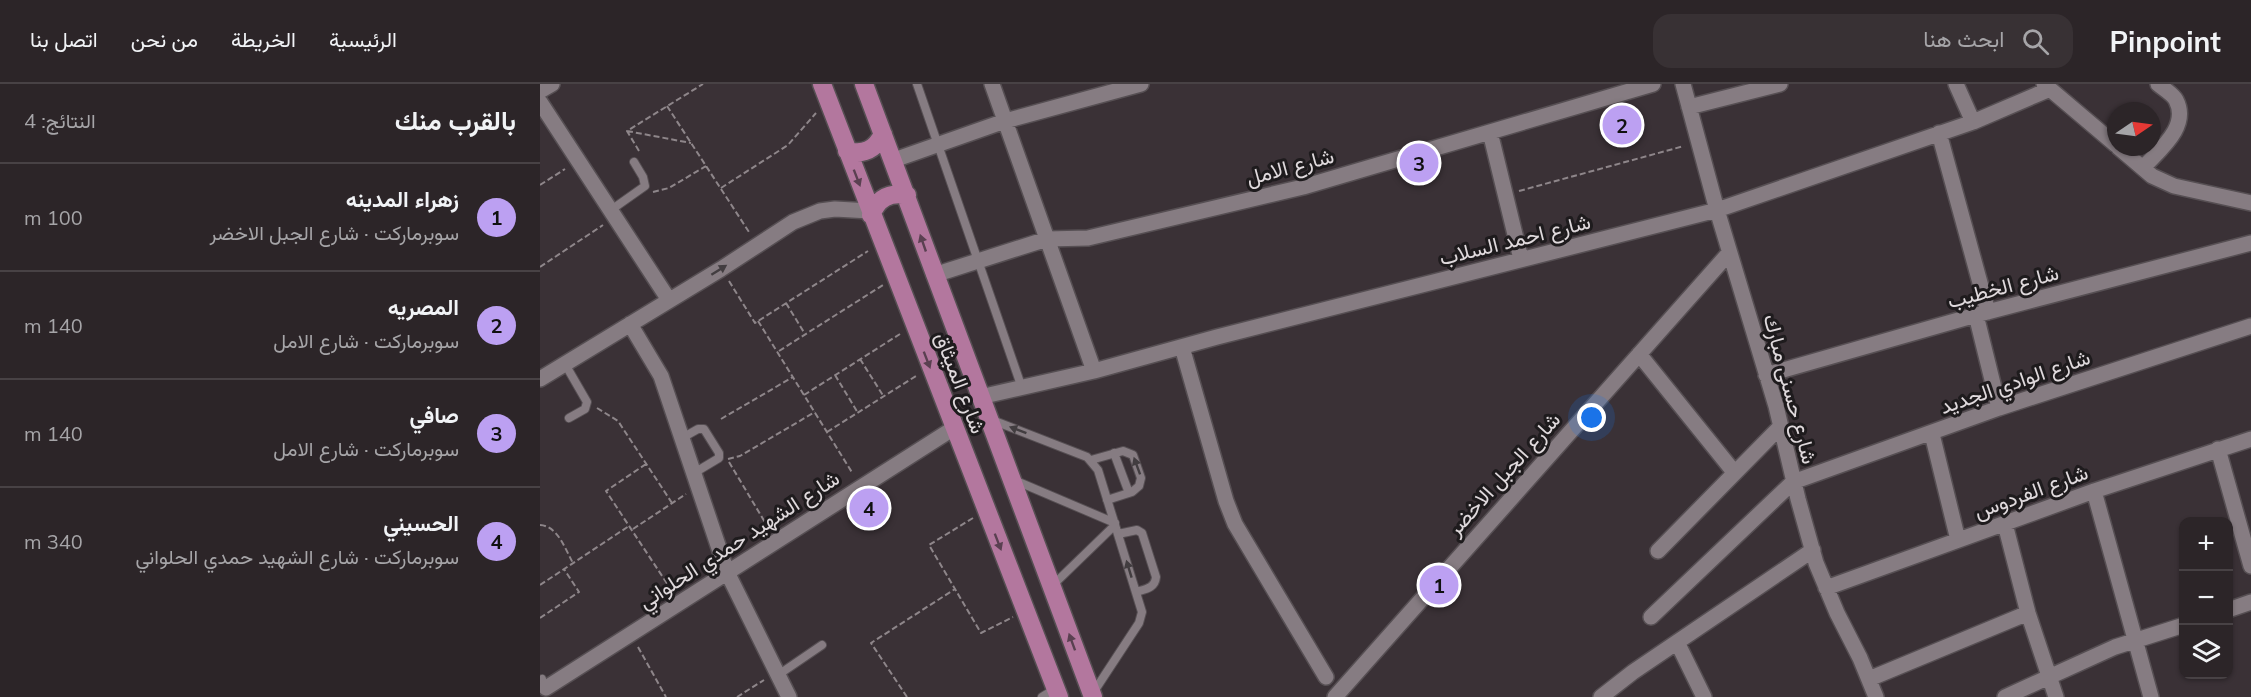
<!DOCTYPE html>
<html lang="ar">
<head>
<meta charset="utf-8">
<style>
  body { margin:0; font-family:Mulish,Vazirmatn,sans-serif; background:#383134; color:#f1f3f6; direction:rtl }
  .controls { position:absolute; right:18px; bottom:18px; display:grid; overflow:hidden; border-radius:12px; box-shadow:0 2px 4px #0004 }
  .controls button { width:54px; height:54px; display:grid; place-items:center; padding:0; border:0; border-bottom:2px solid #484245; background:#2c2528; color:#f1f3f6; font:30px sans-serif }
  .compass { position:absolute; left:1567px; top:18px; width:54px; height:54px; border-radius:50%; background:#2c2528; box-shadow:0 2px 4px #0004; rotate:77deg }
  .you { position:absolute; left:1052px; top:334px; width:21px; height:21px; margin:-15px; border:4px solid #fff; border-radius:50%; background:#1a73e8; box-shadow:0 0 0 9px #1a73e833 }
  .badge { display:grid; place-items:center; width:39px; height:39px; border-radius:50%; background:#bca0f2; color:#111; font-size:20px; font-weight:700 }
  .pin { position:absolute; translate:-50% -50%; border:3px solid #fff; box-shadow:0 2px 6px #0006 }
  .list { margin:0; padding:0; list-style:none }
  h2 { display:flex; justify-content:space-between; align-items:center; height:78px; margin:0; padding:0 24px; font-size:26px }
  h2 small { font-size:20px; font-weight:400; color:#a6a5a8 }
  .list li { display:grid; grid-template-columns:39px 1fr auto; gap:18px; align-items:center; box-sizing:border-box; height:108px; padding:0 24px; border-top:2px solid #484245 }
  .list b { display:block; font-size:22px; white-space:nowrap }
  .list p { margin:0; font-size:20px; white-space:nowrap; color:#a6a5a8 }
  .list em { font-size:20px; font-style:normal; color:#a6a5a8 }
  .icon { flex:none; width:33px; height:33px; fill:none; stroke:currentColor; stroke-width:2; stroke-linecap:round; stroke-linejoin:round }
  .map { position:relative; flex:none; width:1711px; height:613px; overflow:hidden; direction:ltr }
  header { display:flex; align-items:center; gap:36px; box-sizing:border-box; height:84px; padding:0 30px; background:#2c2528; border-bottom:2px solid #484245 }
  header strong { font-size:28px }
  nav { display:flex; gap:33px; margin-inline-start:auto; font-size:21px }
  .search { width:420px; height:54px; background:#383134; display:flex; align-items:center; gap:15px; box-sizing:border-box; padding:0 21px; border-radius:18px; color:#a6a5a8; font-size:22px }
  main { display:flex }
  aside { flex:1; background:#2c2528 }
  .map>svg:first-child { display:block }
</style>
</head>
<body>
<header>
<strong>Pinpoint</strong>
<div class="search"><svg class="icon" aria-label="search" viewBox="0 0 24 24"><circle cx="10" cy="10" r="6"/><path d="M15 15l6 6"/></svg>ابحث هنا</div>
<nav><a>الرئيسية</a><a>الخريطة</a><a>من نحن</a><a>اتصل بنا</a></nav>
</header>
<main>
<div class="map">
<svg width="1711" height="613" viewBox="0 0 1711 613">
  <rect width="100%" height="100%" fill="#3a3136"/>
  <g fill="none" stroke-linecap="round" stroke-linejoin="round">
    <defs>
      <path id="lane" d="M377,0L482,304
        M71,126L105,102L103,93L94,78
        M25,280L47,318L45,325L29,334
        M452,336L547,373L558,386L602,528L599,539L553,609
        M142,354L158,345H164L179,369V374L154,389
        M574,369L589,409
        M551,376L583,367L593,371L601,394L599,402L592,408L567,416
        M474,396L575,439
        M578,450L597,446L602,449L616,493C615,504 606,505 596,508
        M513,501L575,441
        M238,591L282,561
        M0,596L2,595
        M502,613L515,605"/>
      <path id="street" d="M452,0L554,287
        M1143,0L1177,126L1236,322L1258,415L1276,479L1297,529L1320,574L1336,613
        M1416,0L1433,38
        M1504,0L1576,61
        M0,7L12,0
        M0,18L129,216
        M1149,23L1240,0
        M950,48L981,175
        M1399,49L1448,228
        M1578,63L1612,92L1634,102L1711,119
        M354,76L465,37L601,0
        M1603,84C1619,66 1650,43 1636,16C1633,10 1624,5 1618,0
        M394,191L507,155L548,154L763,103L1113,0
        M1436,231L1459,324
        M90,240L121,292L187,488L249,613
        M642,263L686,417L695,440L786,593
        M1099,270L1194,388
        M1226,291L1436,231L1711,159
        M0,295L181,185L253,138L280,127L295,125L330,127
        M440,313L554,287L677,253L1177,126L1433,38L1510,5
        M1392,350L1418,456
        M1678,365L1711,482
        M1554,407L1611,613
        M1465,440L1488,529L1516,613
        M1118,467L1240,343
        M1286,504L1554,407L1711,355
        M1688,526L1711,518
        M1111,533L1253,398L1459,324L1711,242
        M1137,558L1164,613
        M1329,595L1488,529
        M6,604L414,344
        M795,613L1189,169
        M1061,613L1093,588L1273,466
        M1465,613L1575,563L1644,541"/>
      <path id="primary" d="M282,0L519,613
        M324,0L553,613
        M307,67C324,71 335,66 343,50
        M331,131C338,114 349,108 367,111"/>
    </defs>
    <!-- lane casing -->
    <use href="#lane" stroke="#564f53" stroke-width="10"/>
    <!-- street casing -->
    <use href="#street" stroke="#564f53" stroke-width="18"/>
    <!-- primary casing -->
    <use href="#primary" stroke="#564f53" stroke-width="21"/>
    <!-- path -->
    <path stroke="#8e868a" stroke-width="2" stroke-dasharray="6 3" stroke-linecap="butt" d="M127,22L209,148
      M87,47L151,59
      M99,67L87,47L163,0
      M0,101L25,85
      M181,104L248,61L276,29
      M979,107L1144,62
      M113,108L129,104L166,82
      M0,183L63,141
      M189,197L215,239L328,167
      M246,219L265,250
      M218,237L313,390
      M239,267L343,201
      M320,275L344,313
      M295,291L318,329
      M264,311L360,250
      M57,324L78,337L132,419
      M181,335L253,293
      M287,348L376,292
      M188,375L200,372L275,328
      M189,378L229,445
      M106,380L66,407L132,507
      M433,434L389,461L441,549L473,533
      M0,441C18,442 25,465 33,479
      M93,445L146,410
      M0,501L89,442
      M0,534L39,508L24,485
      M98,563L126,613
      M197,613L224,596
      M367,613L331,559L415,505"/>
    <!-- lane -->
    <use href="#lane" stroke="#867c82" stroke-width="8"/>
    <!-- street -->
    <use href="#street" stroke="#867c82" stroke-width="15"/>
    <!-- primary -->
    <use href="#primary" stroke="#b3779e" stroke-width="18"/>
  </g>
  <!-- one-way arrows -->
  <defs><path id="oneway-solid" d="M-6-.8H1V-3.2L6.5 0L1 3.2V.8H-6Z" transform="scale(1.5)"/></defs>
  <g fill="#5a4051">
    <use href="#oneway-solid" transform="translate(317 94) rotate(69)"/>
    <use href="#oneway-solid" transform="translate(383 159) rotate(-109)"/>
    <use href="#oneway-solid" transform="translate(387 276) rotate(69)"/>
    <use href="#oneway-solid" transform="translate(458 458) rotate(69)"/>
    <use href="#oneway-solid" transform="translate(532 558) rotate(-110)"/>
  </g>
  <g fill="#423d40">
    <use href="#oneway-solid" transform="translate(179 186) rotate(-32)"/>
    <use href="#oneway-solid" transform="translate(478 346) rotate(-159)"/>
    <use href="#oneway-solid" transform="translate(597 382) rotate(-110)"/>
    <use href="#oneway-solid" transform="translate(589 485) rotate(-107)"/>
  </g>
  <g text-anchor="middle" stroke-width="6" stroke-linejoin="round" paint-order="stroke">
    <!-- street labels -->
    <g font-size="21" fill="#e0dadd" stroke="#1e1b1d">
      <text transform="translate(750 83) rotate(-15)" y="7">شارع الامل</text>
      <text transform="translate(975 156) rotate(-14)" y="7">شارع احمد السلاب</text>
      <text transform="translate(1463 203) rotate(-15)" y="7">شارع الخطيب</text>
      <text transform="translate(1475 298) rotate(-19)" y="7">شارع الوادي الجديد</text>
      <text transform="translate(420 299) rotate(69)" y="7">شارع الميثاق</text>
      <text transform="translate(1250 305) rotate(75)" y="7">شارع حسنى مبارك</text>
      <text transform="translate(964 390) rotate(-48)" y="7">شارع الجبل الاخضر</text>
      <text transform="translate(1491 408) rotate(-20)" y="7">شارع الفردوس</text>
      <text transform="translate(199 456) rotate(-33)" y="7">شارع الشهيد حمدي الحلواني</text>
    </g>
  </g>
</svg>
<div class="controls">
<button>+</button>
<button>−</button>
<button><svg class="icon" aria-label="layers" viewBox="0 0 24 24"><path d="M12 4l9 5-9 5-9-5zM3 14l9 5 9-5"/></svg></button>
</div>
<svg class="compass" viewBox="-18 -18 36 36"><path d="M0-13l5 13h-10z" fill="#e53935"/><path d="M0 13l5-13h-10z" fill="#a6a5a8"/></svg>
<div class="you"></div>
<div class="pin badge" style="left:899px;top:501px">1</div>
<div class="pin badge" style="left:1082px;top:41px">2</div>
<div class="pin badge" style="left:879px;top:79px">3</div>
<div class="pin badge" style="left:329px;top:424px">4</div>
</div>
<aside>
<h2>بالقرب منك<small>النتائج: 4</small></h2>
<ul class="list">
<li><span class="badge">1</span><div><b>زهراء المدينه</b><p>سوبرماركت · شارع الجبل الاخضر</p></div><em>100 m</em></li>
<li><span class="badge">2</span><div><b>المصريه</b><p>سوبرماركت · شارع الامل</p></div><em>140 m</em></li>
<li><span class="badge">3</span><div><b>صافي</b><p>سوبرماركت · شارع الامل</p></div><em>140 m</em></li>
<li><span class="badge">4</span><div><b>الحسيني</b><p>سوبرماركت · شارع الشهيد حمدي الحلواني</p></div><em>340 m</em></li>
</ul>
</aside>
</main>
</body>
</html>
